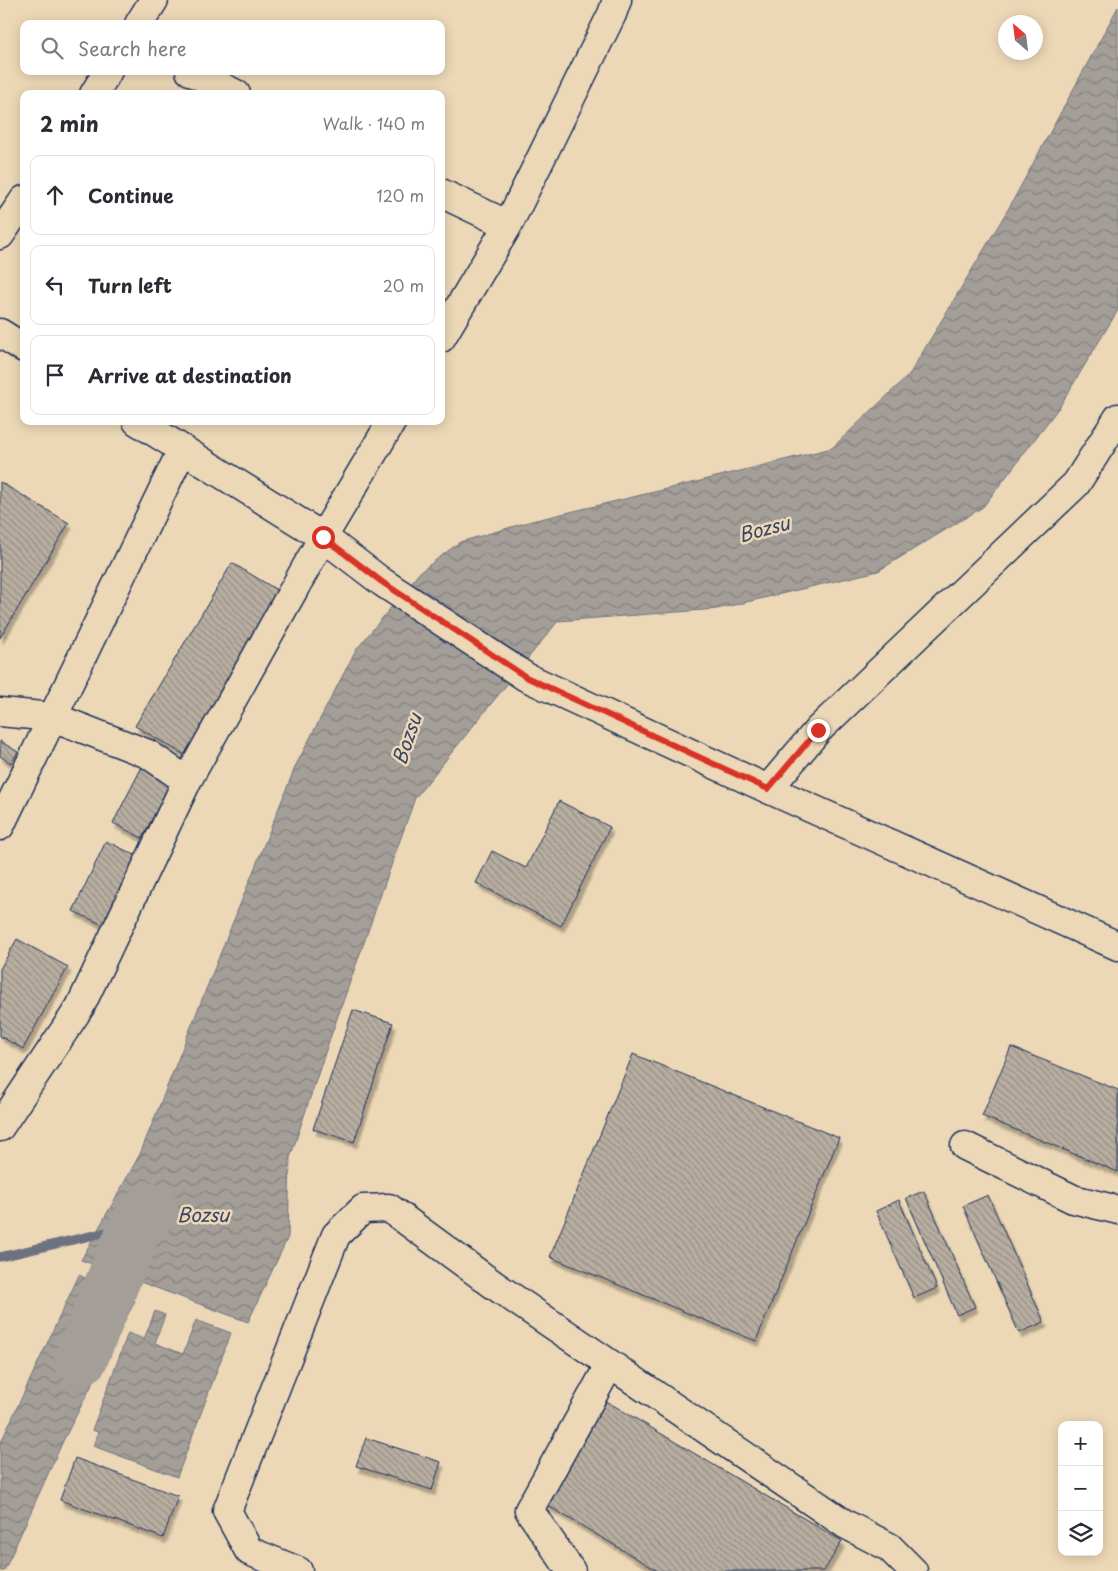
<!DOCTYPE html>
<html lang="en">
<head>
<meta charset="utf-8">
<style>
  body { margin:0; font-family:"Playpen Sans",sans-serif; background:#f7f7f7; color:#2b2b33 }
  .controls { position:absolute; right:15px; bottom:15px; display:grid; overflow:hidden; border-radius:10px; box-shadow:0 2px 12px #0003 }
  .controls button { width:45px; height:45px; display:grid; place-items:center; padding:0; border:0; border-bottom:1px solid #e1e1e2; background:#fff; color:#2b2b33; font:25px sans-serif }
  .compass { position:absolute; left:998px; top:15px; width:45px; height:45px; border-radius:50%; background:#fff; box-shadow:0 2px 12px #0003; rotate:332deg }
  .stop { position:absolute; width:15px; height:15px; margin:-11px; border:4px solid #d93025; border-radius:50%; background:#fff }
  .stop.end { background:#d93025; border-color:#fff; box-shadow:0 1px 5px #0008 }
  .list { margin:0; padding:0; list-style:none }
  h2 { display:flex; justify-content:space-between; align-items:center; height:65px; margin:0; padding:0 20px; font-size:21px }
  h2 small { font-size:16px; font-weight:400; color:#7c7c81 }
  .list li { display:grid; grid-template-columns:32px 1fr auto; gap:15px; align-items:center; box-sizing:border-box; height:80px; margin:0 10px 10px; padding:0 10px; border:1px solid #e1e1e2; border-radius:10px }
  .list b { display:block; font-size:19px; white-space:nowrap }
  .list em { font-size:16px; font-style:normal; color:#7c7c81 }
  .icon { flex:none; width:28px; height:28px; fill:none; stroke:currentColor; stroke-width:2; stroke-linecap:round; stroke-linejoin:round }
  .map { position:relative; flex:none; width:1118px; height:1571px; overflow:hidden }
  .search { position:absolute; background:#fff; box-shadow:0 2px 12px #0003; left:20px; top:20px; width:425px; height:55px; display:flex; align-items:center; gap:12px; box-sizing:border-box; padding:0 18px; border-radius:10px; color:#7c7c81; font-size:19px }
  .panel { position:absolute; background:#fff; box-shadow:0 2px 12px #0003; left:20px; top:90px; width:425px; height:335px; border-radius:10px }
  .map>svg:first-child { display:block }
</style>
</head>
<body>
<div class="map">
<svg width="1118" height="1571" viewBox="0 0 1118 1571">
  <defs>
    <pattern id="water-waves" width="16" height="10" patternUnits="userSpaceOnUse" patternTransform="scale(1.25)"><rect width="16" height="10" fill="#a49e98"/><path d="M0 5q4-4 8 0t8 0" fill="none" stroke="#85817f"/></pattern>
    <pattern id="building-back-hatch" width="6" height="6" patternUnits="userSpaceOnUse" patternTransform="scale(1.25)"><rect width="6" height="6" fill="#b8aea0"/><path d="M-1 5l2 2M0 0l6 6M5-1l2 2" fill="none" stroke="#958e86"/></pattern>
    <filter id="shadow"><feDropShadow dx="3" dy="5.5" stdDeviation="1" flood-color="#0004"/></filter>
  </defs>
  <rect width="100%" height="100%" fill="#ecd8b6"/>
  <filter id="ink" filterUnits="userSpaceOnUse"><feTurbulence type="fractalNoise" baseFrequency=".02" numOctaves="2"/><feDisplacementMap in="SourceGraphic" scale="10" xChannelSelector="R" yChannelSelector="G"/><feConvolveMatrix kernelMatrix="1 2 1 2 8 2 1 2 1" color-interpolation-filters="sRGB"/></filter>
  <g filter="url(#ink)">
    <!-- water -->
    <path fill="url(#water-waves)" stroke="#6d7281" d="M1118,7V310L1060,406L983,507L878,571L717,609L558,621L415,798L328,1044L290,1158L288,1237L248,1322L81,1260L140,1154L296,765L356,650L420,572L460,542L532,521L696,482L832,448L909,375L1010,206Z
      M79,1275L135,1301L63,1441L4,1571H0V1444Z
      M155,1311L165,1315L155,1343L183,1354L196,1320L231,1333L177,1477L93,1446L98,1432L92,1430L128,1333L144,1339Z"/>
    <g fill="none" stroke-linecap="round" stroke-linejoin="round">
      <!-- stream -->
      <path stroke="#6d7281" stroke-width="9" d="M0,1257L107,1232"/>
      <!-- river -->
      <path stroke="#a49e98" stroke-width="54" d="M81,1358L136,1225L151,1210"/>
    </g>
    <!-- building -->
    <path fill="url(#building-back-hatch)" stroke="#1b2f5e" filter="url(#shadow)" d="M0,482L69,523L0,638Z
      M232,563L282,593L185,755L135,726Z
      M0,741L18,752L11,763L0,756Z
      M144,763L174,778L142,838L113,823Z
      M559,801L610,827L561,926L476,883L492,851L526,868Z
      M106,841L137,856L103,925L73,911Z
      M17,939L68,967L23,1049L0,1036V969Z
      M353,1010L393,1023L354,1142L313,1129Z
      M1011,1047L1118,1090V1172L982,1116Z
      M633,1054L839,1138L756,1341L550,1257Z
      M924,1191L975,1307L957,1315L906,1198Z
      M988,1195L1044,1322L1019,1333L963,1206Z
      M899,1200L937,1288L914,1298L876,1211Z
      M606,1401L842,1541L824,1571H658L545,1504Z
      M366,1438L441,1462L432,1490L356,1466Z
      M75,1458L178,1496L163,1538L60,1500Z"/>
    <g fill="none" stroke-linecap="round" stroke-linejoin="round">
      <defs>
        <path id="minor" d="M139,24L154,0
          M190,71L236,94
          M94,94L108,71
          M441,193L508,225
          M0,235L24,200
          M0,333L24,348
          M441,338L508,225L612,14L617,0
          M137,421L323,537L382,582L526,677L768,789L1118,946
          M0,712L53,717L148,754L187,781L323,537L392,421
          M768,789L818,730L1076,484L1118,418
          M0,826L182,450
          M0,1127L80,1007L187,781
          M965,1146L1073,1199L1118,1210
          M298,1571L249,1551L227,1511L336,1235L363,1209L389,1208L494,1285L845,1524L889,1547L913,1571
          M571,1571L529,1510L610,1364"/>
      </defs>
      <!-- minor casing -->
      <use href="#minor" stroke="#1b2f5e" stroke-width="31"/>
      <!-- minor -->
      <use href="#minor" stroke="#ecd8b6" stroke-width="28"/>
    </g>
  </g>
  <g fill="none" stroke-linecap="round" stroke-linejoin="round" filter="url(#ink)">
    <!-- route -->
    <path stroke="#d93025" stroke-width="6" d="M323,537L382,582L526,677L768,789L818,730"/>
  </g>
  <g text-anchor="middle" stroke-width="5" stroke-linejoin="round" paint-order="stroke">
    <!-- water labels -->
    <g font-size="19" font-style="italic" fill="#36456a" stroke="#ecd8b6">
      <text transform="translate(764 529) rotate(-15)" y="7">Bozsu</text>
      <text transform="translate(407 739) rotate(-71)" y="7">Bozsu</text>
      <text x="203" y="1222">Bozsu</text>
    </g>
  </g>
</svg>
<div class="controls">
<button>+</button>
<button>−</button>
<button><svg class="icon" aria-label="layers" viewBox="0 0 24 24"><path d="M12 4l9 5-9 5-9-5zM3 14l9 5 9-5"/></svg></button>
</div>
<svg class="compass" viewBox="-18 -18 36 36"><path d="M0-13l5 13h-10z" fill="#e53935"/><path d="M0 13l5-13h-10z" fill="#7c7c81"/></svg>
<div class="stop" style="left:323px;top:537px"></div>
<div class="stop end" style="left:818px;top:730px"></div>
<div class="search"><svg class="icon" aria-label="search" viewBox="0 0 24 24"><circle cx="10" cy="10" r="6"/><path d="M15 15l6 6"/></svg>Search here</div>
<section class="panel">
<h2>2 min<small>Walk · 140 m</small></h2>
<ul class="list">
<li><svg class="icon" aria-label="ahead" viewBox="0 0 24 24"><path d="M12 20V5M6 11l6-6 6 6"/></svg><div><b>Continue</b></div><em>120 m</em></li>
<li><svg class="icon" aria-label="left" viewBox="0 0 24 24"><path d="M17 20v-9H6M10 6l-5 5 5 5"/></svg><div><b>Turn left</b></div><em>20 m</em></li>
<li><svg class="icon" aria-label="arrive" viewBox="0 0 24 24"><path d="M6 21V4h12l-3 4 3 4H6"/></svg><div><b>Arrive at destination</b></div></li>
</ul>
</section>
</div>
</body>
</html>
